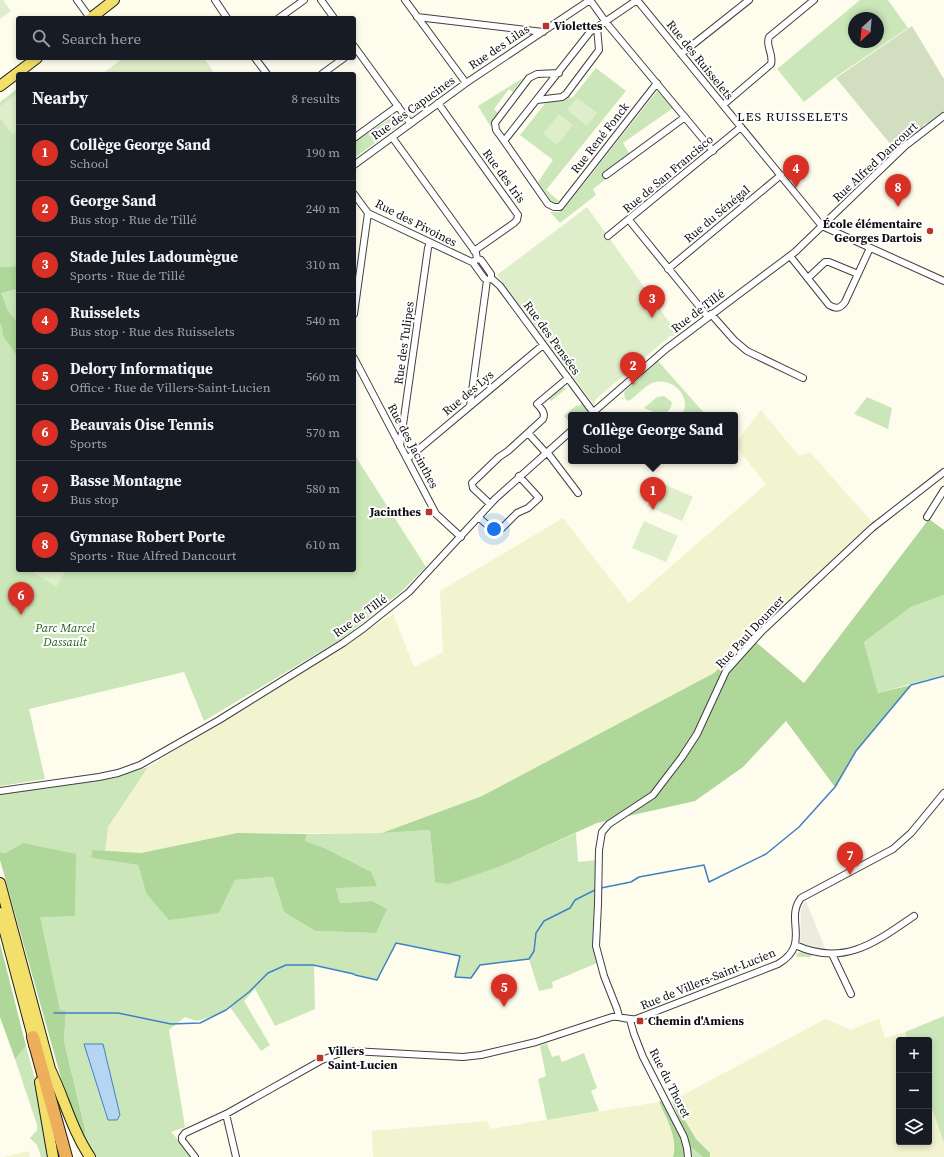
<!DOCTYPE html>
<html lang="en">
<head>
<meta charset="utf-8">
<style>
  body { margin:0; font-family:"Source Serif 4",serif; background:#20242c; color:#f1f3f6 }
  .controls { position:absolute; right:12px; bottom:12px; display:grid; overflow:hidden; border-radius:4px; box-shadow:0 2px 6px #0003 }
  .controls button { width:36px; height:36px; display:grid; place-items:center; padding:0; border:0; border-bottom:1px solid #363941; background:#171b24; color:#f1f3f6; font:20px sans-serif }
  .compass { position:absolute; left:848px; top:12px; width:36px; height:36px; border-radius:50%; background:#171b24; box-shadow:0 2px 6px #0003; rotate:206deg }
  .you { position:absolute; left:494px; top:529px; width:14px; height:14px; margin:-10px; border:3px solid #fff; border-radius:50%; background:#1a73e8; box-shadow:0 0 0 6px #1a73e833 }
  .badge { display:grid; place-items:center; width:26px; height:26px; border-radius:50%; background:#d93025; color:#fff; font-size:13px; font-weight:700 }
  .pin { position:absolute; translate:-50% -33px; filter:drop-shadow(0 1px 2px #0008) }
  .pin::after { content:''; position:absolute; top:21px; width:14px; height:12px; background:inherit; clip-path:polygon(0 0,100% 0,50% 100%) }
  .popup { position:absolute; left:568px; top:412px; width:170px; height:52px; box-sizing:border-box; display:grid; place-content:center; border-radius:4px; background:#171b24; filter:drop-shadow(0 1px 3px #0005); font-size:13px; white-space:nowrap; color:#9ea1a6 }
  .popup b { font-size:15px; color:#f1f3f6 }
  .popup::after { content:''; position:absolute; left:50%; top:100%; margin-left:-8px; border:8px solid transparent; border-top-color:#171b24 }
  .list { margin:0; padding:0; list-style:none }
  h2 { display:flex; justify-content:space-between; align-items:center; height:52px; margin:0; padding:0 16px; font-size:17px }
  h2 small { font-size:13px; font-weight:400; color:#9ea1a6 }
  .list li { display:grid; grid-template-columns:26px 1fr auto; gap:12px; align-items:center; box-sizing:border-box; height:56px; padding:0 16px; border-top:1px solid #363941 }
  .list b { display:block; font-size:15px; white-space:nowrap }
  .list p { margin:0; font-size:13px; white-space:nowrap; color:#9ea1a6 }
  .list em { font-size:13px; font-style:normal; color:#9ea1a6 }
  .icon { flex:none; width:22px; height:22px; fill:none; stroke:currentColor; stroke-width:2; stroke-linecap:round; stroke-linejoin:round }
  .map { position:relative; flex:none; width:944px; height:1157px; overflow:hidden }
  .search { position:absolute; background:#171b24; box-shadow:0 2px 6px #0003; left:16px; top:16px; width:340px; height:44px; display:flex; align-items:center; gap:10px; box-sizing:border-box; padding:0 14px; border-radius:4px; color:#9ea1a6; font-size:15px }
  .panel { position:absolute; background:#171b24; box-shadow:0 2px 6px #0003; left:16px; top:72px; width:340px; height:500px; border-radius:4px }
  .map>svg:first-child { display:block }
</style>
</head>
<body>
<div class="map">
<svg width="944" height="1157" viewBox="0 0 944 1157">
  <rect width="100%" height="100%" fill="#fefded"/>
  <!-- farmland -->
  <path fill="#f2f3cf" d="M761,410L799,456L810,452L872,522L714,673L482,796L382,833H237L141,853L105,852L107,827L148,767L340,648L393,614L414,667L443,652L440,591L563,518L629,603L766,484L735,446V444Z
    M879,1018L885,1038L905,1032L908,1040H899V1142H929V1100L944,1143V1157H710V1153L696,1139L674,1103L672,1101L825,1019L851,1030Z
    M659,1102L670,1125L674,1142L673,1157H373L372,1131L487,1121L490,1129Z
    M29,1151L30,1157H3Z"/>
  <!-- green -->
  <path fill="#cbe7b9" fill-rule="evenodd" d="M860,0H888L908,28L834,78L804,102L777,69ZM854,18H878V42H854Z
    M596,68L626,91L546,190L559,201L556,204L552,202L538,182L553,160L520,135L547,101L568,96L572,98Z
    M523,78L513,92L509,89L494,109L498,113L493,120L491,127L478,106Z
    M17,89L18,570H354V454L426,567L403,590L343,638L204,721L184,672L29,709L45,779L0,786V102Z
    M657,91L673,108L623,143L629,153L603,173L606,179L593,189L596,195L560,223L550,212H558L564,209Z
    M394,116L400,118L402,121L400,125L354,158V142Z
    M658,361L706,415H682C683,412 685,409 685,406C686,389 667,377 652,383C644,387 636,396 629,401L625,399L624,392Z
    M562,388H567L551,401L548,398Z
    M664,396L672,402L671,407L666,414L661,415L644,408L657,397Z
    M867,397L892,408L888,429L854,414Z
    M583,403L589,410L584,415H571V424L564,416L577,405L578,406Z
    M944,595V675L878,693L864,642L911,607Z
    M148,767L108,827L105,852L92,850L91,858L138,865L146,893L219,913L235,880L273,877L284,912L315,931L376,933L372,901L340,903L336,888L324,848L305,841L307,834L382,833L430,830L435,882L504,865L576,833L578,862L597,860L593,946L597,963L552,982L553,988L539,991L529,959L480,965L471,978L455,977L460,956L397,943L377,980L314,965L315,1009L275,1026L255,989L244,1001L270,1045L261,1051L230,1007L216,1015L197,1021L185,1017L169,1030L185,1127L171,1132L194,1157H96L81,1132H86L64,1041L66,1011H60L23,843L5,853L0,852V794L103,780Z
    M801,952L811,954V957H796L797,953Z
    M944,1016V1143L929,1100V1040H908L905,1032Z
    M547,1043L552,1057L559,1055L562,1062L584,1053L597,1088L591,1091L599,1111L547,1120L538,1079L546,1076L540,1046Z
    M26,1046L42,1105L48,1157H41L37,1145L30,1138L37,1130V1125L15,1059Z
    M690,1146L703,1157H690Z"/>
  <!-- forest -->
  <path fill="#aed799" d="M18,264V294L15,289L1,293L7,309L18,324V357L3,336L2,327L0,323V267H14Z
    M929,519L944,530V595L911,607L864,642L878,693L911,685L856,751L835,787L786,721L743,767L695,801L597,823L504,865L448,884L435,882L430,830L382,833L482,796L714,673L751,638L804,683Z
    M237,833L307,834L305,841L324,848L371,872L377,886L336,888L340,903L372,901L387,909L376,933L315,931L284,912L273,877L235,880L219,913L169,920L146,893L138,865L91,858L92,850L141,853Z
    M23,843L76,854L75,916L40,917L60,1010L66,1011L64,1041L86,1133L81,1132L63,1085L0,860V852L5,853Z
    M0,943L26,1046L15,1059L0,1017Z
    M664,1099C673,1118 683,1136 685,1157H673C678,1138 667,1119 659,1102Z
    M672,1101L674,1102L696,1139L710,1153V1157H703L690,1146Z"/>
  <!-- cemetery -->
  <path fill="#d1dfc0" d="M912,26L944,79V113L930,123L924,124L923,129L896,151L836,78Z"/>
  <!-- pitch -->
  <path fill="#deeeca" d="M0,0H3L11,11L0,19Z
    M123,58H204L213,71L209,74H102Z
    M18,93V131L13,135L0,118V106Z
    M577,98L597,113L587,126L567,110Z
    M559,114L573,125L557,145L543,134Z
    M587,207L677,333L674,336H670L596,399L594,405L497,275Z
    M657,481L693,497L682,521L647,506Z
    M644,521L678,536L666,562L632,548Z
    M30,570H66L56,587Z"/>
  <!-- plaza -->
  <path fill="#edebdd" d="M806,901L826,951L800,944L801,910L803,904Z"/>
  <!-- water -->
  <path fill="#b5d5f3" stroke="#3f81c6" d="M84,1044H103L120,1115L117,1120H108Z"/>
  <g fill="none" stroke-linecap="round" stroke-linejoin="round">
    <!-- stream -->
    <path stroke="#3f81c6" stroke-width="1.5" d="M601,888L631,882L639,877L704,865L709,882L766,854L799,827L835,787L856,751L911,685L944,676
      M355,975L377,980L396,943L460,956L455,977L471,978L480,965L529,959L534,951L536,933L544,921L570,908L575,900L597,889
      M54,1013H118L171,1024L200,1023L226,1010L249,992L268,973L286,965H313L354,974"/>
    <defs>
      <path id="street" d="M77,0L90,18
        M215,0L227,18
        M321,0L334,18
        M405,0L466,83
        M590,0L608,25L713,151
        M637,0L590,32L504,141L548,204L554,207H560L657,83
        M637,0L822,226L944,281
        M417,17L543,32
        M279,18L304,0
        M354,46L410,123
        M681,54L749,0
        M255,58L267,74
        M322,74L344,58
        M537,100L562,97L566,94L599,50L597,27
        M438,103L518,215L517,220L514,223L474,251
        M723,105L771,64C774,54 765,46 769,37L814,0
        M392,137L476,253L477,259
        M354,138L398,106
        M504,141L496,130L495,123L529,78L537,74L559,73
        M354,165L466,83L590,0
        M606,175L685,117
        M354,194L368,213L474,263
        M629,220L708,317
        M608,236L741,127
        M790,256L829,305C836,309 840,309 845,302L870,248
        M477,259L481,260L491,274V279L487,280L484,278L474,264V261Z
        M668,269L781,175
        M491,278L500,286L593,412
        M808,278L825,262H829L858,274
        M354,314L368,213
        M711,314L734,340L747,351L803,378
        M354,358L436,514L461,537
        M470,406L487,280
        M590,415L666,349L795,252L905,146L944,116
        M528,433L546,453
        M400,446L428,248L430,243
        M547,452L578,493
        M407,459L543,345
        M490,504L473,488L472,483L499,457L508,451L543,419C546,413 541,408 537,404L568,378
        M478,517L497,533L517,513L528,508L539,498L519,476
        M927,517L944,490
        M0,791L99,777L118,773L140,765L219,720L343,643L364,628L409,592L495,499L571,431
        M795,945C843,967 875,943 914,916
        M832,954L851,994
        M619,1016L617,1009L604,976L596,946L598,904L599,850L602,832L609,824L653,795L682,757L697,734L726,671L762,631L872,528L944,472
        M630,1020L634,1034L643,1057L684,1137L687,1148L688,1157
        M226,1114L236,1157
        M195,1157L182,1140V1137L185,1133L226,1114L322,1060L343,1052L352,1051L463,1057L481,1055L536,1042L612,1017C620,1016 627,1020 636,1019L778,964C812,944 784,920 801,898L893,849L911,833L944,793"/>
      <path id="primary" d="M91,18L114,0
        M0,86L37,58
        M0,883L50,1069C64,1098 72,1130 90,1157
        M0,913L33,1037L34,1045
        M40,1082L53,1157"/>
      <path id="highway" d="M33,1037L66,1157"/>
    </defs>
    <!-- street casing -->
    <use href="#street" stroke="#404040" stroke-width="8"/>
    <!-- primary casing -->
    <use href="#primary" stroke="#1e1e1e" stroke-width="12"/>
    <!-- highway casing -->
    <use href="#highway" stroke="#1e1e1e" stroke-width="14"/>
    <!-- street -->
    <use href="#street" stroke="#fff" stroke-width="6"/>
    <!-- primary -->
    <use href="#primary" stroke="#f2e06a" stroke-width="10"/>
    <!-- highway -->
    <use href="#highway" stroke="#edaf5c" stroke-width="12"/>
  </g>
  <!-- markers -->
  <g fill="#b6352c" stroke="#fff" stroke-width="1.5">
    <rect x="542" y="22" width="8" height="8" rx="2"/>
    <circle cx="930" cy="231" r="4"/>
    <rect x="425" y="508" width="8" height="8" rx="2"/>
    <rect x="636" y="1017" width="8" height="8" rx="2"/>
    <rect x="316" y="1054" width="8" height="8" rx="2"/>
  </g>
  <g text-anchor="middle" stroke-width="4" stroke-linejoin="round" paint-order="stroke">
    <!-- poi labels -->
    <g font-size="12" font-weight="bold" fill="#0d0d0d" stroke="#fff" text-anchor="start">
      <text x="554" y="30">Violettes</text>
      <text x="922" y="228" text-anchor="end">École élémentaire<tspan x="922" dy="14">Georges Dartois</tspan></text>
      <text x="421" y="516" text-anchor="end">Jacinthes</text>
      <text x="648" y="1025">Chemin d'Amiens</text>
      <text x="328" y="1055">Villers<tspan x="328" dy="14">Saint-Lucien</tspan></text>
    </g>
    <!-- street labels -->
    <g font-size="12" fill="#0d0d0d" stroke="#fff">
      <text transform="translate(499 47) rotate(-34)" y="4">Rue des Lilas</text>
      <text transform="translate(700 60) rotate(51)" y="4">Rue des Ruisselets</text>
      <text transform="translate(413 108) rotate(-36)" y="4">Rue des Capucines</text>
      <text transform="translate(600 138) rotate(-52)" y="4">Rue René Fonck</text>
      <text transform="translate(875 162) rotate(-43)" y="4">Rue Alfred Dancourt</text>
      <text transform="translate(668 174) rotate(-40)" y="4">Rue de San Francisco</text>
      <text transform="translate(504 176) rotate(54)" y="4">Rue des Iris</text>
      <text transform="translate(717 214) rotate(-40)" y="4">Rue du Sénégal</text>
      <text transform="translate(416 223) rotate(27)" y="4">Rue des Pivoines</text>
      <text transform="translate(698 311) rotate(-37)" y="4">Rue de Tillé</text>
      <text transform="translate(552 338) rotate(54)" y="4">Rue des Pensées</text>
      <text transform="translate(404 343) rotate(-82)" y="4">Rue des Tulipes</text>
      <text transform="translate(468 393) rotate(-40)" y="4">Rue des Lys</text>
      <text transform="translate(413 446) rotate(62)" y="4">Rue des Jacinthes</text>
      <text transform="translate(360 616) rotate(-36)" y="4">Rue de Tillé</text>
      <text transform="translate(750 632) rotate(-47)" y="4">Rue Paul Doumer</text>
      <text transform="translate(708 979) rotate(-22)" y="4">Rue de Villers-Saint-Lucien</text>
      <text transform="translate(670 1083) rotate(63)" y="4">Rue du Thoret</text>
    </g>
    <!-- park labels -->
    <g font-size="12" font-style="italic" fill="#276120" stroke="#fff">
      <text x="65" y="632">Parc Marcel<tspan x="65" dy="14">Dassault</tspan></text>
    </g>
    <!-- neighbourhood labels -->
    <g font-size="13" letter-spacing="1" fill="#0d0d0d" stroke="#fff">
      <text x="793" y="121">LES RUISSELETS</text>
    </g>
  </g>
</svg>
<div class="controls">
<button>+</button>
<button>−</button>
<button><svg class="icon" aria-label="layers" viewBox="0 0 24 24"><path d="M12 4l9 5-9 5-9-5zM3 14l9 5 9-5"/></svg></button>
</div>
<svg class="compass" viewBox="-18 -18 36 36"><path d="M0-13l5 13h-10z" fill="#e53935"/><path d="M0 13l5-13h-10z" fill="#9ea1a6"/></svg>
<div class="you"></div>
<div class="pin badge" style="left:653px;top:510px">1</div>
<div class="popup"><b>Collège George Sand</b>School</div>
<div class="pin badge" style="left:633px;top:385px">2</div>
<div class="pin badge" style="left:652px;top:318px">3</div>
<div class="pin badge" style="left:796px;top:188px">4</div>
<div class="pin badge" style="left:504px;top:1007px">5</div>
<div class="pin badge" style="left:21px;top:615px">6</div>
<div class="pin badge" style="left:850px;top:875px">7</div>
<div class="pin badge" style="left:898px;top:207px">8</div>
<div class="search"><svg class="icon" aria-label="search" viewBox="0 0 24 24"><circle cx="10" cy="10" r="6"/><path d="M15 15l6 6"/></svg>Search here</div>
<section class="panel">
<h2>Nearby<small>8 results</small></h2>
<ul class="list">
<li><span class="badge">1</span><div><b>Collège George Sand</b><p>School</p></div><em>190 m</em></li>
<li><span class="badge">2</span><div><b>George Sand</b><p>Bus stop · Rue de Tillé</p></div><em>240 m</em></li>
<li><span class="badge">3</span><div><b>Stade Jules Ladoumègue</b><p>Sports · Rue de Tillé</p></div><em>310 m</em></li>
<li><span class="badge">4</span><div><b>Ruisselets</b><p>Bus stop · Rue des Ruisselets</p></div><em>540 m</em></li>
<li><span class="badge">5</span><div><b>Delory Informatique</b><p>Office · Rue de Villers-Saint-Lucien</p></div><em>560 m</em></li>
<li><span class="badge">6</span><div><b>Beauvais Oise Tennis</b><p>Sports</p></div><em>570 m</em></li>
<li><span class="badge">7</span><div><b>Basse Montagne</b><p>Bus stop</p></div><em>580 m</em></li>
<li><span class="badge">8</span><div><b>Gymnase Robert Porte</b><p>Sports · Rue Alfred Dancourt</p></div><em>610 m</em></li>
</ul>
</section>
</div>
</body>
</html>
